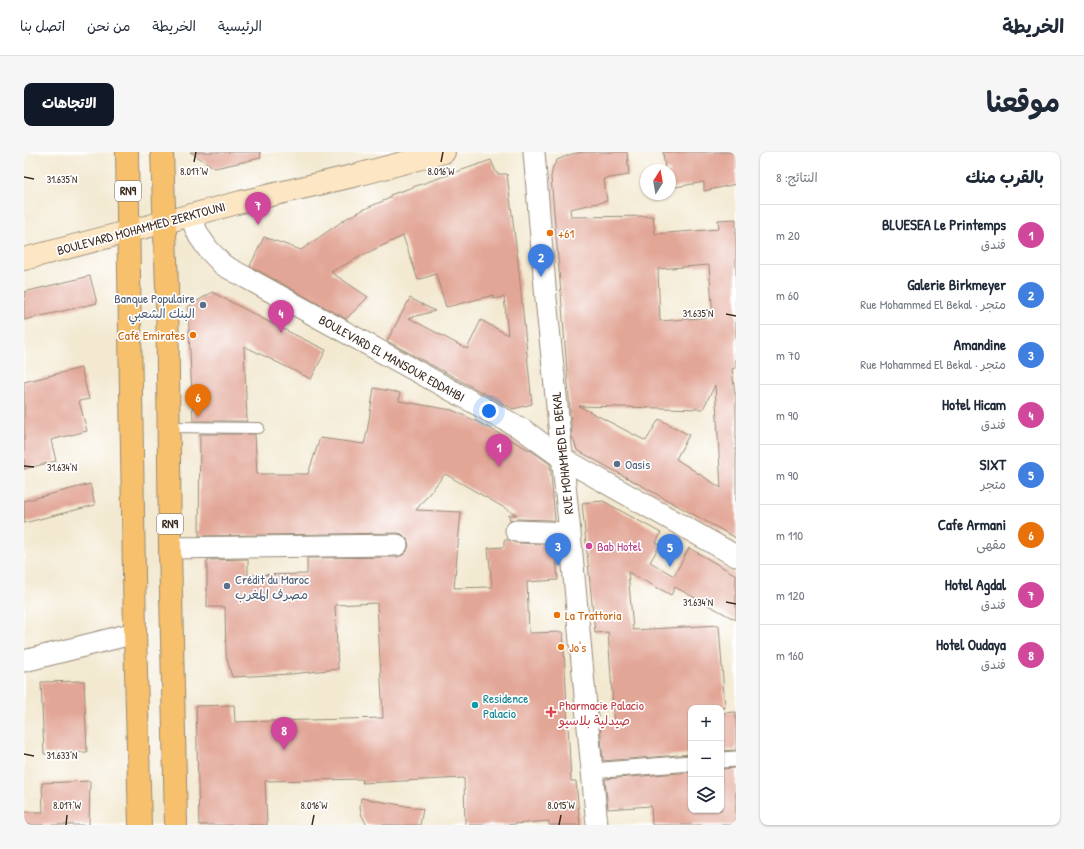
<!DOCTYPE html>
<html lang="ar">
<head>
<meta charset="utf-8">
<style>
  body { margin:0; font-family:"Patrick Hand","Playpen Sans Arabic",sans-serif; background:#f6f6f7; color:#1f2937; direction:rtl }
  .controls { position:absolute; right:12px; bottom:12px; display:grid; overflow:hidden; border-radius:8px; box-shadow:0 1px 3px #0004 }
  .controls button { width:36px; height:36px; display:grid; place-items:center; padding:0; border:0; border-bottom:1px solid #e0e1e3; background:#fff; color:#1f2937; font:20px sans-serif }
  .compass { position:absolute; left:616px; top:12px; width:36px; height:36px; border-radius:50%; background:#fff; box-shadow:0 1px 3px #0004; rotate:11deg }
  .you { position:absolute; left:465px; top:259px; width:14px; height:14px; margin:-10px; border:3px solid #fff; border-radius:50%; background:#1a73e8; box-shadow:0 0 0 6px #1a73e833 }
  .badge { display:grid; place-items:center; width:26px; height:26px; border-radius:50%; background:#111827; color:#fff; font-size:13px; font-weight:700 }
  .pin { position:absolute; translate:-50% -33px; filter:drop-shadow(0 1px 2px #0008) }
  .pin::after { content:''; position:absolute; top:21px; width:14px; height:12px; background:inherit; clip-path:polygon(0 0,100% 0,50% 100%) }
  .list { margin:0; padding:0; list-style:none }
  h2 { display:flex; justify-content:space-between; align-items:center; height:52px; margin:0; padding:0 16px; font-size:17px }
  h2 small { font-size:13px; font-weight:400; color:#747a83 }
  .list li { display:grid; grid-template-columns:26px 1fr auto; gap:12px; align-items:center; box-sizing:border-box; height:60px; padding:0 16px; border-top:1px solid #e0e1e3 }
  .list b { display:block; font-size:15px; white-space:nowrap }
  .list p { margin:0; font-size:13px; white-space:nowrap; color:#747a83 }
  .list em { font-size:13px; font-style:normal; color:#747a83 }
  .icon { flex:none; width:22px; height:22px; fill:none; stroke:currentColor; stroke-width:2; stroke-linecap:round; stroke-linejoin:round }
  .map { position:relative; flex:none; width:712px; height:673px; overflow:hidden; direction:ltr; border-radius:8px }
  header { display:flex; align-items:center; gap:24px; box-sizing:border-box; height:56px; padding:0 20px; background:#fff; border-bottom:1px solid #e0e1e3 }
  header strong { font-size:19px }
  nav { display:flex; gap:22px; margin-inline-start:auto; font-size:14px }
  .intro { display:flex; align-items:center; justify-content:space-between; box-sizing:border-box; height:96px; padding:0 24px }
  h1 { margin:0; font-size:28px }
  .button { padding:10px 18px; border-radius:8px; background:#111827; color:#fff; font-size:14px; font-weight:700 }
  main { display:flex; gap:24px; padding:0 24px }
  aside { flex:1; background:#fff; border-radius:8px; box-shadow:0 1px 3px #0004 }
  .map>svg:first-child { display:block }
</style>
</head>
<body>
<header>
<strong>الخريطة</strong>
<nav><a>الرئيسية</a><a>الخريطة</a><a>من نحن</a><a>اتصل بنا</a></nav>
</header>
<div class="intro"><h1>موقعنا</h1><a class="button">الاتجاهات</a></div>
<main>
<aside>
<h2>بالقرب منك<small>النتائج: 8</small></h2>
<ul class="list">
<li><span class="badge" style="background:#d1479c">1</span><div><b>BLUESEA Le Printemps</b><p>فندق</p></div><em>20 m</em></li>
<li><span class="badge" style="background:#3f7fe0">2</span><div><b>Galerie Birkmeyer</b><p>متجر · Rue Mohammed El Bekal</p></div><em>60 m</em></li>
<li><span class="badge" style="background:#3f7fe0">3</span><div><b>Amandine</b><p>متجر · Rue Mohammed El Bekal</p></div><em>70 m</em></li>
<li><span class="badge" style="background:#d1479c">4</span><div><b>Hotel Hicam</b><p>فندق</p></div><em>90 m</em></li>
<li><span class="badge" style="background:#3f7fe0">5</span><div><b>SIXT</b><p>متجر</p></div><em>90 m</em></li>
<li><span class="badge" style="background:#e8710a">6</span><div><b>Cafe Armani</b><p>مقهى</p></div><em>110 m</em></li>
<li><span class="badge" style="background:#d1479c">7</span><div><b>Hotel Agdal</b><p>فندق</p></div><em>120 m</em></li>
<li><span class="badge" style="background:#d1479c">8</span><div><b>Hotel Oudaya</b><p>فندق</p></div><em>160 m</em></li>
</ul>
</aside>
<div class="map">
<svg width="712" height="673" viewBox="0 0 712 673">
  <rect width="100%" height="100%" fill="#fff"/>
  <filter id="ink" filterUnits="userSpaceOnUse"><feTurbulence type="fractalNoise" baseFrequency=".025" numOctaves="2"/><feDisplacementMap in="SourceGraphic" scale="8" xChannelSelector="R" yChannelSelector="G"/><feConvolveMatrix kernelMatrix="1 2 1 2 8 2 1 2 1" color-interpolation-filters="sRGB"/></filter>
  <filter id="wash" filterUnits="userSpaceOnUse"><feTurbulence type="fractalNoise" baseFrequency=".012" numOctaves="4" result="noise"/><feDisplacementMap in="SourceGraphic" scale="16" xChannelSelector="R" yChannelSelector="G"/><feGaussianBlur stdDeviation="0.9" result="paint"/><feColorMatrix in="noise" values="0 0 0 0 0 0 0 0 0 0 0 0 0 0 0 0 0 1.4 0 .05"/><feComposite in="paint" operator="in"/></filter>
  <g filter="url(#wash)">
    <rect width="100%" height="100%" fill="#f3e9d1"/>
    <g id="blocks">
      <!-- building -->
      <path fill="#e2a696" fill-rule="evenodd" d="M166,0H236L237,6L191,16Z
        M559,0H603L605,23L580,27L583,49L546,57L547,65L629,64L631,82L695,77L694,68L712,67V216L708,217L711,242H712V386L553,298L548,284L537,141L527,25L529,15L533,8L548,2ZM685,113L689,165L636,169L634,117ZM691,233L697,336L652,307L665,283L635,267L622,289L555,254L679,257Z
        M639,0H712V32L680,39V30L646,36V18H641Z
        M467,8L473,22H483L494,110L508,252L489,257L363,189L386,146L411,159L385,166L443,197L457,168L484,183L480,145L468,147L470,143L435,152L422,155L412,122L394,128L379,84L349,98L307,120L344,145L322,167L226,114L240,85L277,98L323,66L345,55L366,46V43Z
        M66,124L73,151L0,168V140Z
        M188,140L249,172L302,198L287,227L220,194L223,269H169L164,155Z
        M57,216L65,247L55,249L63,279L27,288L32,309L0,317V230Z
        M350,236L376,241L375,249L428,258L454,270L509,300L526,312L531,368H529L492,367L486,369L485,363H493L421,322L392,358L437,360L430,436L468,435L464,396L480,395V388H485L492,391L531,392L534,428L503,430L505,481L539,480L547,629H552L556,673H525V669L480,673H441L440,626L338,631L339,627L241,629L243,673H175L172,554L210,553L211,570L359,566L353,451L311,453L314,517L267,522L208,525L202,503L201,455H183V408L224,407V423L283,422V406L373,405L379,403L383,399L385,393L383,387L378,382L373,381L175,384L176,282H231L233,322H284L296,286L340,292L343,280Z
        M66,332L71,353L0,371V349Z
        M579,349L637,381L632,391L636,393L626,410L650,424L665,396L712,423V468L651,435L647,443L604,420L609,478L695,473L701,556H667V602L579,609L576,571L590,570L584,480L571,481L558,351Z
        M60,529L63,600L20,602L17,530Z
        M712,560V598L697,599V561Z
        M712,616V673H628L627,654L584,657L581,627L667,620V658H697V617Z
        M66,629L65,673H0V660H19L18,631Z
        M337,646L399,657L396,673H343L338,664L336,655Z"/>
    </g>
  </g>
  <g filter="url(#ink)">
    <use href="#blocks" fill-opacity="0" stroke="#978a78" stroke-width="1"/>
    <g fill="none" stroke-linecap="round" stroke-linejoin="round">
      <defs>
        <path id="service" d="M145,275L235,276"/>
        <path id="pedestrian" d="M697,608L712,607
          M568,619L667,611"/>
        <path id="minor" d="M510,0L522,147L546,381L573,673
          M166,64L175,84L184,97L199,113L498,277L538,306L712,404
          M492,379L546,381
          M146,396L373,393
          M0,509L111,481"/>
        <path id="secondary" d="M0,107L217,50L333,23L420,0"/>
        <path id="primary" d="M103,0L111,481L116,673
          M138,0L143,135L146,396L152,673"/>
      </defs>
      <!-- service casing -->
      <use href="#service" stroke="#978a78" stroke-width="12"/>
      <!-- pedestrian casing -->
      <use href="#pedestrian" stroke="#978a78" stroke-width="17"/>
      <!-- minor casing -->
      <use href="#minor" stroke="#978a78" stroke-width="23"/>
      <!-- secondary casing -->
      <use href="#secondary" stroke="#978a78" stroke-width="24"/>
      <!-- primary casing -->
      <use href="#primary" stroke="#978a78" stroke-width="24"/>
      <!-- service -->
      <use href="#service" stroke="#fff" stroke-width="10"/>
      <!-- pedestrian -->
      <use href="#pedestrian" stroke="#fff" stroke-width="15"/>
      <!-- minor -->
      <use href="#minor" stroke="#fff" stroke-width="21"/>
      <!-- secondary -->
      <use href="#secondary" stroke="#fce6c4" stroke-width="22"/>
      <!-- primary -->
      <use href="#primary" stroke="#f7c06c" stroke-width="22"/>
    </g>
  </g>
  <!-- ticks -->
  <path fill="none" stroke="#3b2a1e" stroke-width="1.5" d="M170,10L172,0M417,10L419,0M0,25L10,27M702,162L712,164M0,314L10,315M702,450L712,452M0,602L10,604M42,673L43,663M288,673L290,663M535,673L537,663"/>
  <!-- markers -->
  <g fill="#e8710a" stroke="#fff" stroke-width="1.5">
    <circle cx="526" cy="81" r="4"/>
    <circle cx="169" cy="183" r="4"/>
    <circle cx="533" cy="463" r="4"/>
    <circle cx="537" cy="495" r="4"/>
  </g>
  <g fill="#5c6f8a" stroke="#fff" stroke-width="1.5">
    <circle cx="179" cy="153" r="4"/>
    <circle cx="593" cy="312" r="4"/>
    <circle cx="203" cy="434" r="4"/>
  </g>
  <circle fill="#d1479c" stroke="#fff" stroke-width="1.5" cx="565" cy="394" r="4"/>
  <circle fill="#0f9aa8" stroke="#fff" stroke-width="1.5" cx="451" cy="553" r="4"/>
  <path fill="#e0444e" stroke="#fff" stroke-width="1.5" d="M525 554h4v4h4v4h-4v4h-4v-4h-4v-4h4z"/>
  <g text-anchor="middle" stroke-width="3.5" stroke-linejoin="round" paint-order="stroke">
    <!-- shield labels -->
    <g fill="#fff" stroke="#766a62" stroke-width="1">
      <rect x="91" y="29" width="26" height="20" rx="3"/>
      <rect x="133" y="362" width="26" height="20" rx="3"/>
    </g>
    <g font-size="12" font-weight="bold" fill="#3b2a1e">
      <text x="104" y="43">RN9</text>
      <text x="146" y="376">RN9</text>
    </g>
    <!-- street labels -->
    <g font-size="13" fill="#3b2a1e" stroke="#fff">
      <text transform="translate(117 76) rotate(-15)" y="5">BOULEVARD MOHAMMED ZERKTOUNI</text>
      <text transform="translate(368 206) rotate(29)" y="5">BOULEVARD EL MANSOUR EDDAHBI</text>
      <text transform="translate(538 301) rotate(-96)" y="5">RUE MOHAMMED EL BEKAL</text>
    </g>
    <!-- food labels -->
    <g font-size="13" fill="#c56008" stroke="#fff" text-anchor="start">
      <text x="534" y="86">+61</text>
      <text x="161" y="188" text-anchor="end">Café Emirates</text>
      <text x="541" y="468">La Trattoria</text>
      <text x="545" y="500">Jo's</text>
    </g>
    <!-- service labels -->
    <g font-size="13" fill="#4e5e75" stroke="#fff" text-anchor="start">
      <text x="171" y="151" text-anchor="end">Banque Populaire<tspan x="171" dy="15">البنك الشعبي</tspan></text>
      <text x="601" y="317">Oasis</text>
      <text x="211" y="432">Crédit du Maroc<tspan x="211" dy="15">مصرف المغرب</tspan></text>
    </g>
    <!-- hotel labels -->
    <g font-size="13" fill="#b23c85" stroke="#fff" text-anchor="start">
      <text x="573" y="399">Bab Hotel</text>
    </g>
    <!-- culture labels -->
    <g font-size="13" fill="#0d838f" stroke="#fff" text-anchor="start">
      <text x="459" y="551">Residence<tspan x="459" dy="15">Palacio</tspan></text>
    </g>
    <!-- health labels -->
    <g font-size="13" fill="#be3a42" stroke="#fff" text-anchor="start">
      <text x="535" y="558">Pharmacie Palacio<tspan x="535" dy="15">صيدلية بلاسيو</tspan></text>
    </g>
  </g>
  <g font-size="10" text-anchor="middle" fill="#3b2a1e" stroke="#fff" stroke-width="3.5" stroke-linejoin="round" paint-order="stroke">
    <text x="170" y="23">8.017°W</text>
    <text x="417" y="23">8.016°W</text>
    <text x="38" y="31">31.635°N</text>
    <text x="674" y="165">31.635°N</text>
    <text x="38" y="319">31.634°N</text>
    <text x="674" y="454">31.634°N</text>
    <text x="38" y="607">31.633°N</text>
    <text x="43" y="657">8.017°W</text>
    <text x="290" y="657">8.016°W</text>
    <text x="537" y="657">8.015°W</text>
  </g>
</svg>
<div class="controls">
<button>+</button>
<button>−</button>
<button><svg class="icon" aria-label="layers" viewBox="0 0 24 24"><path d="M12 4l9 5-9 5-9-5zM3 14l9 5 9-5"/></svg></button>
</div>
<svg class="compass" viewBox="-18 -18 36 36"><path d="M0-13l5 13h-10z" fill="#e53935"/><path d="M0 13l5-13h-10z" fill="#747a83"/></svg>
<div class="you"></div>
<div class="pin badge" style="left:475px;top:315px;background:#d1479c">1</div>
<div class="pin badge" style="left:517px;top:125px;background:#3f7fe0">2</div>
<div class="pin badge" style="left:534px;top:414px;background:#3f7fe0">3</div>
<div class="pin badge" style="left:257px;top:181px;background:#d1479c">4</div>
<div class="pin badge" style="left:646px;top:415px;background:#3f7fe0">5</div>
<div class="pin badge" style="left:174px;top:265px;background:#e8710a">6</div>
<div class="pin badge" style="left:234px;top:73px;background:#d1479c">7</div>
<div class="pin badge" style="left:260px;top:598px;background:#d1479c">8</div>
</div>
</main>
</body>
</html>
